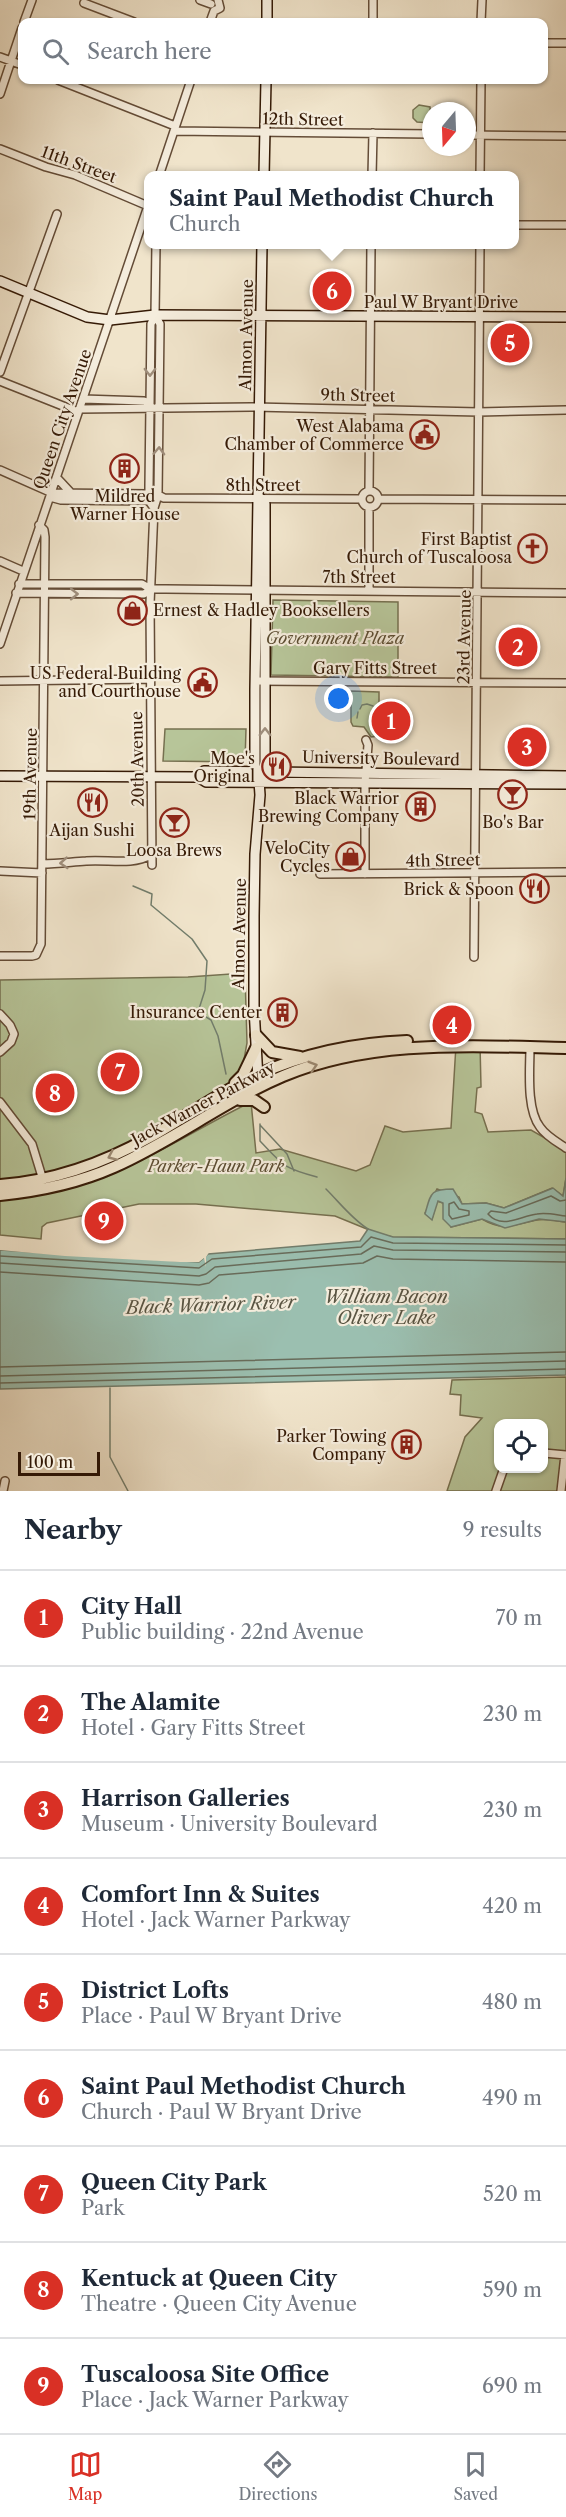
<!DOCTYPE html>
<html lang="en">
<head>
<meta charset="utf-8">
<style>
  body { margin:0; font-family:"Libre Caslon Text",serif; background:#f6f6f7; color:#1f2937 }
  .controls { position:absolute; right:18px; bottom:18px; display:grid; overflow:hidden; border-radius:12px; box-shadow:0 2px 4px #0004 }
  .controls button { width:54px; height:54px; display:grid; place-items:center; padding:0; border:0; border-bottom:2px solid #e0e1e3; background:#fff; color:#1f2937; font:30px sans-serif }
  .compass { position:absolute; left:422px; top:102px; width:54px; height:54px; border-radius:50%; background:#fff; box-shadow:0 2px 4px #0004; rotate:199deg }
  .scale { position:absolute; left:18px; bottom:15px; width:82px; box-sizing:border-box; padding-left:6px; border:3px solid #351a06; border-top:0; font-size:16px; line-height:21px; white-space:nowrap; color:#351a06; -webkit-text-stroke:4px #f5eddd; paint-order:stroke }
  .you { position:absolute; left:339px; top:699px; width:21px; height:21px; margin:-15px; border:4px solid #fff; border-radius:50%; background:#1a73e8; box-shadow:0 0 0 9px #1a73e833 }
  .badge { display:grid; place-items:center; width:39px; height:39px; border-radius:50%; background:#d93025; color:#fff; font-size:20px; font-weight:700 }
  .pin { position:absolute; translate:-50% -50%; border:3px solid #fff; box-shadow:0 2px 6px #0006 }
  .popup { position:absolute; left:144px; top:171px; width:375px; height:78px; box-sizing:border-box; display:grid; place-content:center; border-radius:12px; background:#fff; filter:drop-shadow(0 2px 4px #0005); font-size:20px; white-space:nowrap; color:#747a83 }
  .popup b { font-size:22px; color:#1f2937 }
  .popup::after { content:''; position:absolute; left:50%; top:100%; margin-left:-12px; border:12px solid transparent; border-top-color:#fff }
  .list { margin:0; padding:0; list-style:none }
  h2 { display:flex; justify-content:space-between; align-items:center; height:78px; margin:0; padding:0 24px; font-size:26px }
  h2 small { font-size:20px; font-weight:400; color:#747a83 }
  .list li { display:grid; grid-template-columns:39px 1fr auto; gap:18px; align-items:center; box-sizing:border-box; height:96px; padding:0 24px; border-top:2px solid #e0e1e3 }
  .list b { display:block; font-size:22px; white-space:nowrap }
  .list p { margin:0; font-size:20px; white-space:nowrap; color:#747a83 }
  .list em { font-size:20px; font-style:normal; color:#747a83 }
  .icon { flex:none; width:33px; height:33px; fill:none; stroke:currentColor; stroke-width:2; stroke-linecap:round; stroke-linejoin:round }
  .map { position:relative; flex:none; width:566px; height:1491px; overflow:hidden }
  .search { position:absolute; background:#fff; box-shadow:0 2px 4px #0004; left:18px; right:18px; top:18px; height:66px; display:flex; align-items:center; gap:15px; box-sizing:border-box; padding:0 21px; border-radius:12px; color:#747a83; font-size:22px }
  .sheet { height:942px; background:#fff }
  nav { display:flex; justify-content:space-around; align-items:center; box-sizing:border-box; height:84px; border-top:2px solid #e0e1e3; background:#fff; font-size:16px; color:#747a83 }
  nav a { display:grid; justify-items:center; gap:3px }
  nav .on { color:#d93025 }
  .map>svg:first-child { display:block }
</style>
</head>
<body>
<div class="map">
<svg width="566" height="1491" viewBox="0 0 566 1491">
  <rect width="100%" height="100%" fill="#f0e4cb"/>
  <filter id="stains"><feTurbulence type="fractalNoise" baseFrequency=".00333" numOctaves="4"/><feColorMatrix values="0 0 0 0 .2 0 0 0 0 .09 0 0 0 0 .02 0 0 0 .5 -.17"/></filter>
  <radialGradient id="worn" r=".72"><stop offset=".6" stop-color="#630" stop-opacity="0"/><stop offset="1" stop-color="#630" stop-opacity=".3"/></radialGradient>
  <!-- green -->
  <path fill="#b7c599" stroke="#767050" stroke-width="1.5" fill-rule="evenodd" d="M419,105L430,107L431,123L417,122L413,118V110Z
    M273,600L398,602V677L271,675Z
    M351,691L379,692V721L375,722L376,728H379V736L371,737L364,727L353,726L351,722Z
    M165,729H246L245,762L163,761Z
    M245,973L247,1043L243,1065L226,1092L87,1167L0,1181V980L188,977Z
    M456,1045H480L481,1087L477,1088L475,1112L482,1114L488,1132L531,1130L566,1150V1178L563,1196L552,1188L504,1208L486,1203L462,1204L459,1197L437,1189L425,1213L432,1219L437,1201L443,1203L451,1227L482,1219C504,1232 515,1224 537,1220C546,1218 557,1221 566,1222V1239L393,1237L379,1234L335,1216L196,1204H139L47,1223L42,1227L41,1239L0,1235V1198C18,1197 37,1196 55,1192C126,1177 187,1133 251,1102L256,1153L280,1149L356,1171L370,1165L385,1126L403,1132L451,1128Z
    M566,1377V1491H447L465,1437L482,1418L460,1415L461,1395L450,1394L452,1380ZM498,1424H544V1468H498Z"/>
  <!-- water -->
  <path fill="#9bbfb0" stroke="#727d6c" stroke-width="1.5" d="M566,1178V1222L539,1219L505,1228L482,1219L451,1227L443,1219V1203L438,1201L432,1220L425,1214C431,1193 430,1189 453,1189L462,1204L486,1203L504,1208L553,1188L563,1196Z
    M368,1229L393,1237L566,1239V1375L0,1389V1250L199,1262L208,1254L360,1241Z"/>
  <!-- pier -->
  <path fill="#f0e4cb" d="M0,1247L180,1259H198L210,1251L206,1257V1267L204,1258L199,1262H180L65,1256L0,1250Z"/>
  <g fill="none" stroke-linecap="round" stroke-linejoin="round">
    <!-- shore -->
    <path stroke="#686c5b" stroke-width="1.5" d="M566,1200L560,1201L551,1196L506,1213L491,1211L488,1214C502,1230 520,1216 537,1214C546,1212 557,1215 566,1216
      M454,1202L459,1209L469,1211V1215L452,1219L449,1215V1204Z
      M0,1256L199,1268L212,1259L361,1247L371,1237L393,1243L566,1245
      M0,1263L199,1276L206,1274L215,1267L361,1254L374,1246L393,1250L566,1252
      M0,1272L199,1285L209,1283L219,1275L363,1263L377,1256L393,1259L566,1262
      M0,1367L566,1352
      M0,1376L566,1361
      M0,1383L566,1369"/>
    <!-- stream -->
    <path stroke="#727d6c" stroke-width="1.5" d="M360,709L362,705L367,704L373,706
      M357,718L358,712
      M133,886L152,894L151,905L192,939L207,961L205,990L198,1012L211,1020L218,1036L226,1074
      M260,1124V1141C284,1166 283,1168 317,1177
      M260,1125L287,1154L294,1171
      M326,1189C340,1203 352,1219 368,1229
      M110,1388V1457L128,1491"/>
    <defs>
      <path id="street" d="M200,0L211,4
        M84,3L134,22
        M24,22L32,0
        M210,22L214,11L220,8L218,0
        M373,22V0
        M481,22L482,0
        M544,43H566
        M0,57L22,65
        M58,80L175,126
        M0,94L22,28
        M174,131L431,134
        M467,135L566,136
        M0,149L46,167L75,175L148,206
        M159,176L191,80
        M372,176L373,133
        M480,176L481,80
        M515,225H566
        M0,372L57,214
        M0,381L78,412
        M83,399L144,401L147,402L150,407
        M80,409L251,407L479,412L566,410
        M0,470L52,493L147,494L158,495L164,498L362,499
        M57,478L71,493
        M362 499a8 8 0 1 1 16 0a8 8 0 1 1-16 0Z
        M369,491L371,244
        M50,497L61,500L152,501
        M378,499L566,500
        M369,507V591
        M154,508L149,501V486L151,324L155,315L156,244
        M0,561L23,571
        M19,584H142L151,589H166L566,593
        M16,593L144,594L151,589
        M0,644L149,203
        M0,681L150,679
        M255,681L566,683
        M42,864C57,864 71,862 86,861C108,859 131,866 151,855
        M152,865L150,604L154,508L158,495L160,324L155,315
        M0,871L42,873
        M320,874L566,872
        M365,874V783L368,745L366,740
        M0,956H32L36,955L41,944L45,537L44,530L39,525
        M474,957L480,244
        M0,1014L10,1025L14,1034L11,1042L0,1052
        M530,1047C530,1069 526,1109 540,1127C546,1136 557,1142 566,1148
        M0,1102L32,1144L43,1180
        M544,1453L566,1455
        M3,1491L5,1481
        M496,1491L504,1468
        M561,1491L565,1455"/>
      <path id="secondary" d="M267,22V0
        M264,176L266,80
        M0,281L87,317L110,320L155,315L566,317
        M260,498L265,504V762L262,777
        M0,776L198,777L206,782L566,784
        M198,777L204,771L566,776
        M258,1079L254,1008V916L255,854L260,795L259,781L255,768V689L262,244"/>
      <path id="primary" d="M256,1035L272,1052L300,1057
        M235,1083L243,1075L256,1048
        M240,1100H254L264,1107
        M0,1185C53,1181 104,1163 150,1137C186,1117 220,1092 257,1075C305,1053 354,1043 407,1041
        M0,1195C40,1191 78,1183 114,1167C173,1141 224,1101 283,1076C372,1039 472,1046 566,1048"/>
    </defs>
    <!-- street casing -->
    <use href="#street" stroke="#644c37" stroke-width="10"/>
    <!-- secondary casing -->
    <use href="#secondary" stroke="#351a06" stroke-width="12"/>
    <!-- primary casing -->
    <use href="#primary" stroke="#351a06" stroke-width="14"/>
    <!-- street -->
    <use href="#street" stroke="#f5eddd" stroke-width="7"/>
    <!-- secondary -->
    <use href="#secondary" stroke="#f5eddd" stroke-width="9"/>
    <!-- primary -->
    <use href="#primary" stroke="#f0e4cb" stroke-width="10"/>
  </g>
  <!-- one-way arrows -->
  <defs><path id="oneway-chevron" d="M-2-3.5L2.5 0L-2 3.5" fill="none" stroke-width="1.6" stroke-linecap="round" stroke-linejoin="round" transform="scale(1.5)"/></defs>
  <g stroke="#9f8e7c">
    <use href="#oneway-chevron" transform="translate(150 372) rotate(90)"/>
    <use href="#oneway-chevron" transform="translate(159 451) rotate(-88)"/>
    <use href="#oneway-chevron" transform="translate(74 594)"/>
    <use href="#oneway-chevron" transform="translate(265 732) rotate(-90)"/>
    <use href="#oneway-chevron" transform="translate(64 863) rotate(176)"/>
  </g>
  <g stroke="#9c8972">
    <use href="#oneway-chevron" transform="translate(313 1066) rotate(-17)"/>
    <use href="#oneway-chevron" transform="translate(112 1156) rotate(156)"/>
  </g>
  <!-- icons -->
  <defs>
    <symbol id="civic-ring" viewBox="-11 -11 22 22"><circle r="9.5" fill="#f5eddd" stroke="#8f2418" stroke-width="1.5"/><path d="M-.6-6.5H3V-4.5H.6V-3L4-1V1h2V6H-6V1h2V-1L-.6-3ZM-1.2 2.5V6h2.4V2.5Z" fill="#8f2418"/></symbol>
    <symbol id="building-ring" viewBox="-11 -11 22 22"><circle r="9.5" fill="#f5eddd" stroke="#8f2418" stroke-width="1.5"/><path d="M-4-6H4V6H1V3H-1V6H-4ZM-2.5-4.3h1.7v1.8h-1.7ZM.8-4.3h1.7v1.8H.8ZM-2.5-1h1.7V.8h-1.7ZM.8-1h1.7V.8H.8Z" fill="#8f2418"/></symbol>
    <symbol id="church-ring" viewBox="-11 -11 22 22"><circle r="9.5" fill="#f5eddd" stroke="#8f2418" stroke-width="1.5"/><path d="M-1.2-6h2.4v3.5h3.3v2.4h-3.3V6h-2.4V-.1h-3.3v-2.4h3.3Z" fill="#8f2418"/></symbol>
    <symbol id="shop-ring" viewBox="-11 -11 22 22"><circle r="9.5" fill="#f5eddd" stroke="#8f2418" stroke-width="1.5"/><path d="M-5-2.5h2.3a2.7 3.5 0 0 1 5.4 0H5L5.5 6h-11ZM-1.5-2.5h3a1.5 2.3 0 0 0-3 0Z" fill="#8f2418"/></symbol>
    <symbol id="restaurant-ring" viewBox="-11 -11 22 22"><circle r="9.5" fill="#f5eddd" stroke="#8f2418" stroke-width="1.5"/><path d="M-5-6h1v4h1v-4h1v4h1v-4h1v5L-1.5 .5V6h-2V.5L-5-1ZM5-6V6H3V1.5H1.5Q1.5-4 5-6Z" fill="#8f2418"/></symbol>
    <symbol id="bar-ring" viewBox="-11 -11 22 22"><circle r="9.5" fill="#f5eddd" stroke="#8f2418" stroke-width="1.5"/><path d="M-6-5H6L.8 .8V4.5H3.5V6h-7V4.5H-.8V.8Z" fill="#8f2418"/></symbol>
  </defs>
  <g fill-rule="evenodd">
    <use href="#civic-ring" x="408" y="418" width="33" height="33"/>
    <use href="#building-ring" x="108" y="452" width="33" height="33"/>
    <use href="#church-ring" x="516" y="532" width="33" height="33"/>
    <use href="#shop-ring" x="116" y="594" width="33" height="33"/>
    <use href="#civic-ring" x="186" y="666" width="33" height="33"/>
    <use href="#restaurant-ring" x="260" y="750" width="33" height="33"/>
    <use href="#bar-ring" x="496" y="778" width="33" height="33"/>
    <use href="#restaurant-ring" x="76" y="786" width="33" height="33"/>
    <use href="#building-ring" x="404" y="790" width="33" height="33"/>
    <use href="#bar-ring" x="158" y="806" width="33" height="33"/>
    <use href="#shop-ring" x="334" y="840" width="33" height="33"/>
    <use href="#restaurant-ring" x="518" y="872" width="33" height="33"/>
    <use href="#building-ring" x="266" y="996" width="33" height="33"/>
    <use href="#building-ring" x="390" y="1428" width="33" height="33"/>
  </g>
  <g text-anchor="middle" stroke-width="4.5" stroke-linejoin="round" paint-order="stroke">
    <!-- street labels -->
    <g font-size="16" fill="#351a06" stroke="#f5eddd">
      <text transform="translate(303 119) rotate(1)" y="6">12th Street</text>
      <text transform="translate(79 164) rotate(20)" y="6">11th Street</text>
      <text x="441" y="308">Paul W Bryant Drive</text>
      <text transform="translate(246 335) rotate(-89)" y="6">Almon Avenue</text>
      <text transform="translate(358 395) rotate(1)" y="6">9th Street</text>
      <text transform="translate(62 419) rotate(-71)" y="6">Queen City Avenue</text>
      <text x="263" y="491">8th Street</text>
      <text x="359" y="583">7th Street</text>
      <text transform="translate(464 637) rotate(-89)" y="6">23rd Avenue</text>
      <text x="375" y="674">Gary Fitts Street</text>
      <text transform="translate(381 758) rotate(1)" y="6">University Boulevard</text>
      <text transform="translate(137 759) rotate(-91)" y="6">20th Avenue</text>
      <text transform="translate(30 774) rotate(-89)" y="6">19th Avenue</text>
      <text transform="translate(443 860) rotate(-1)" y="6">4th Street</text>
      <text transform="translate(239 934) rotate(-89)" y="6">Almon Avenue</text>
      <text transform="translate(203 1103) rotate(-28)" y="6">Jack Warner Parkway</text>
    </g>
    <!-- poi labels -->
    <g font-size="16" fill="#351a06" stroke="#f5eddd" text-anchor="end">
      <text x="404" y="432">West Alabama<tspan x="404" dy="18">Chamber of Commerce</tspan></text>
      <text x="125" y="502" text-anchor="middle">Mildred<tspan x="125" dy="18">Warner House</tspan></text>
      <text x="512" y="545">First Baptist<tspan x="512" dy="18">Church of Tuscaloosa</tspan></text>
      <text x="153" y="616" text-anchor="start">Ernest &amp; Hadley Booksellers</text>
      <text x="181" y="679">US Federal Building<tspan x="181" dy="18">and Courthouse</tspan></text>
      <text x="255" y="764">Moe's<tspan x="255" dy="18">Original</tspan></text>
      <text x="399" y="804">Black Warrior<tspan x="399" dy="18">Brewing Company</tspan></text>
      <text x="513" y="828" text-anchor="middle">Bo's Bar</text>
      <text x="92" y="836" text-anchor="middle">Aijan Sushi</text>
      <text x="330" y="854">VeloCity<tspan x="330" dy="18">Cycles</tspan></text>
      <text x="174" y="856" text-anchor="middle">Loosa Brews</text>
      <text x="514" y="895">Brick &amp; Spoon</text>
      <text x="262" y="1018">Insurance Center</text>
      <text x="386" y="1442">Parker Towing<tspan x="386" dy="18">Company</tspan></text>
    </g>
    <!-- park labels -->
    <g font-size="16" font-style="italic" fill="#5c4d32" stroke="#f5eddd">
      <text x="335" y="644">Government Plaza</text>
      <text x="216" y="1172">Parker-Haun Park</text>
    </g>
    <!-- water labels -->
    <g font-size="18" font-style="italic" fill="#595442" stroke="#f5eddd">
      <text x="386" y="1303">William Bacon<tspan x="386" dy="21">Oliver Lake</tspan></text>
      <text transform="translate(211 1305) rotate(-2)" y="6">Black Warrior River</text>
    </g>
  </g>
  <rect width="100%" height="100%" filter="url(#stains)"/>
  <rect width="100%" height="100%" fill="url(#worn)"/>
</svg>
<div class="controls">
<button><svg class="icon" aria-label="locate" viewBox="0 0 24 24"><circle cx="12" cy="12" r="6"/><path d="M12 2v4M12 18v4M2 12h4M18 12h4"/></svg></button>
</div>
<svg class="compass" viewBox="-18 -18 36 36"><path d="M0-13l5 13h-10z" fill="#e53935"/><path d="M0 13l5-13h-10z" fill="#747a83"/></svg>
<div class="scale">100 m</div>
<div class="you"></div>
<div class="pin badge" style="left:391px;top:721px">1</div>
<div class="pin badge" style="left:518px;top:647px">2</div>
<div class="pin badge" style="left:527px;top:747px">3</div>
<div class="pin badge" style="left:452px;top:1025px">4</div>
<div class="pin badge" style="left:510px;top:343px">5</div>
<div class="pin badge" style="left:332px;top:291px">6</div>
<div class="popup"><b>Saint Paul Methodist Church</b>Church</div>
<div class="pin badge" style="left:120px;top:1072px">7</div>
<div class="pin badge" style="left:55px;top:1093px">8</div>
<div class="pin badge" style="left:104px;top:1221px">9</div>
<div class="search"><svg class="icon" aria-label="search" viewBox="0 0 24 24"><circle cx="10" cy="10" r="6"/><path d="M15 15l6 6"/></svg>Search here</div>
</div>
<section class="sheet">
<h2>Nearby<small>9 results</small></h2>
<ul class="list">
<li><span class="badge">1</span><div><b>City Hall</b><p>Public building · 22nd Avenue</p></div><em>70 m</em></li>
<li><span class="badge">2</span><div><b>The Alamite</b><p>Hotel · Gary Fitts Street</p></div><em>230 m</em></li>
<li><span class="badge">3</span><div><b>Harrison Galleries</b><p>Museum · University Boulevard</p></div><em>230 m</em></li>
<li><span class="badge">4</span><div><b>Comfort Inn &amp; Suites</b><p>Hotel · Jack Warner Parkway</p></div><em>420 m</em></li>
<li><span class="badge">5</span><div><b>District Lofts</b><p>Place · Paul W Bryant Drive</p></div><em>480 m</em></li>
<li><span class="badge">6</span><div><b>Saint Paul Methodist Church</b><p>Church · Paul W Bryant Drive</p></div><em>490 m</em></li>
<li><span class="badge">7</span><div><b>Queen City Park</b><p>Park</p></div><em>520 m</em></li>
<li><span class="badge">8</span><div><b>Kentuck at Queen City</b><p>Theatre · Queen City Avenue</p></div><em>590 m</em></li>
<li><span class="badge">9</span><div><b>Tuscaloosa Site Office</b><p>Place · Jack Warner Parkway</p></div><em>690 m</em></li>
</ul>
</section>
<nav>
<a class="on"><svg class="icon" aria-label="map" viewBox="0 0 24 24"><path d="M3 6l6-2 6 2 6-2v14l-6 2-6-2-6 2zM9 4v14M15 6v14"/></svg>Map</a>
<a><svg class="icon" aria-label="directions" viewBox="0 0 24 24"><path d="M12 3l9 9-9 9-9-9zM9 14v-3h6M13 9l2 2-2 2"/></svg>Directions</a>
<a><svg class="icon" aria-label="saved" viewBox="0 0 24 24"><path d="M7 4h10v16l-5-4-5 4z"/></svg>Saved</a>
</nav>
</body>
</html>
